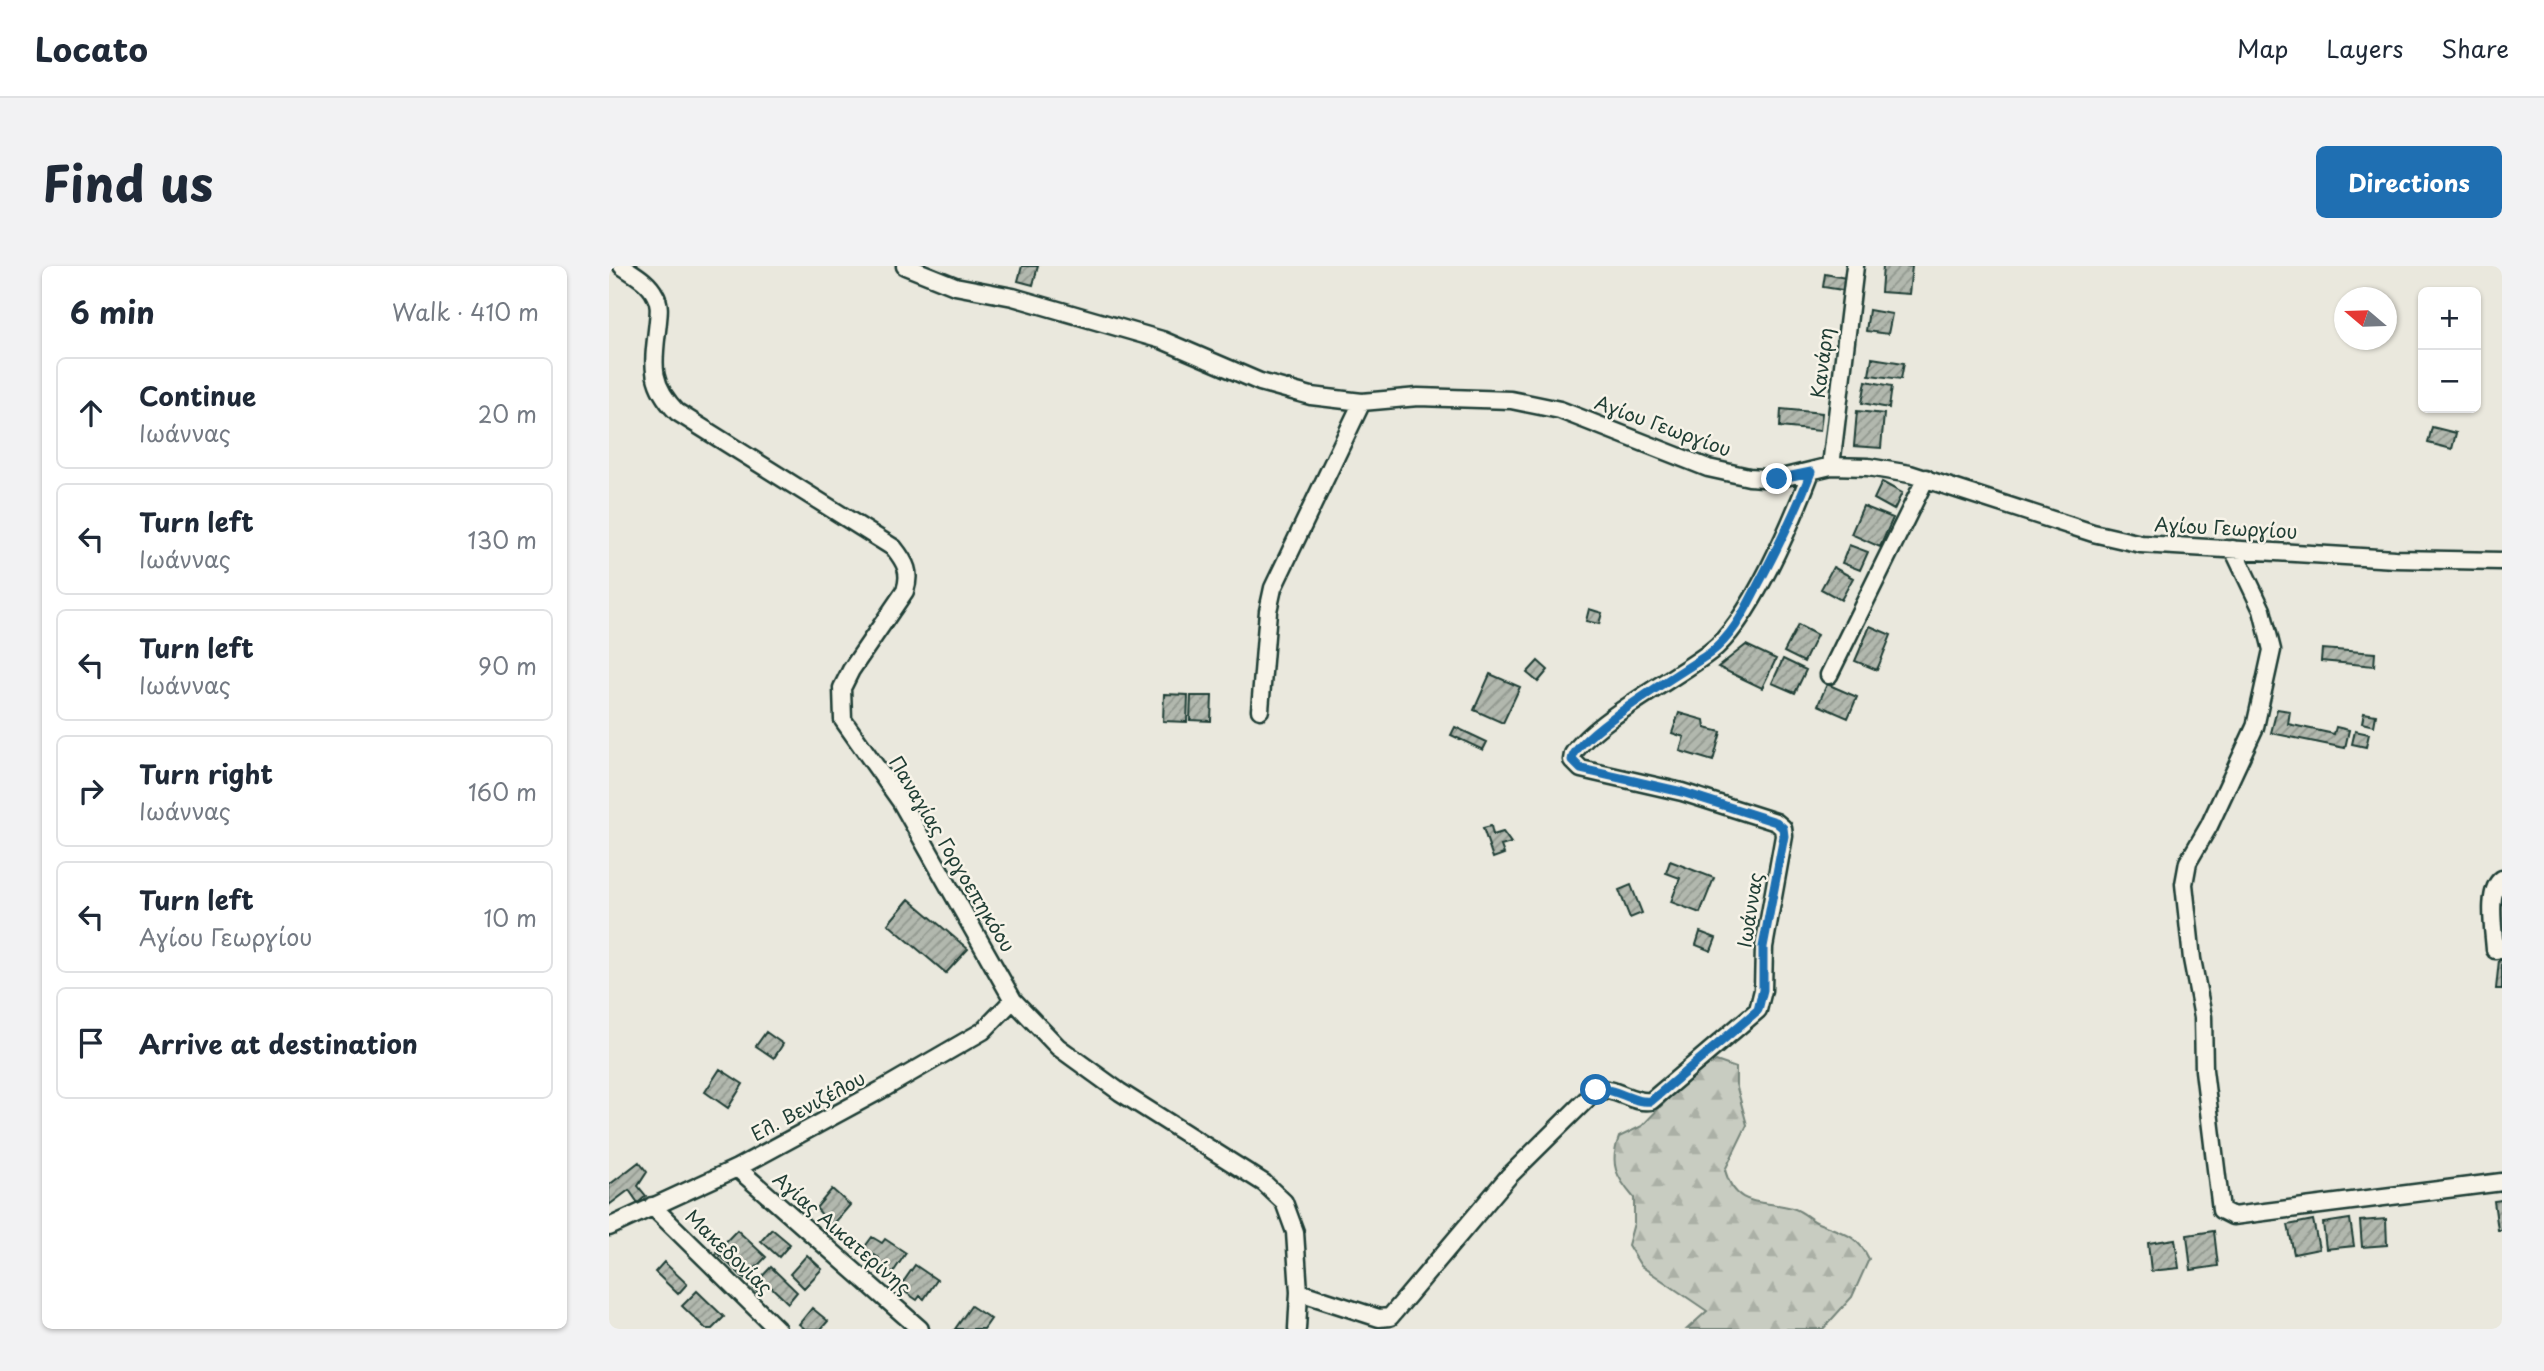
<!DOCTYPE html>
<html lang="en">
<head>
<meta charset="utf-8">
<style>
  body { margin:0; font-family:"Playpen Sans",sans-serif; background:#f2f2f3; color:#1f2937 }
  .controls { position:absolute; right:21px; top:21px; display:grid; overflow:hidden; border-radius:10px; box-shadow:0 2px 5px #0004 }
  .controls button { width:63px; height:63px; display:grid; place-items:center; padding:0; border:0; border-bottom:2px solid #e0e1e3; background:#fff; color:#1f2937; font:35px sans-serif }
  .compass { position:absolute; left:1725px; top:21px; width:63px; height:63px; border-radius:50%; background:#fff; box-shadow:0 2px 5px #0004; rotate:289deg }
  .stop { position:absolute; width:21px; height:21px; margin:-16px; border:5px solid #1f6fb2; border-radius:50%; background:#fff }
  .stop.end { background:#1f6fb2; border-color:#fff; box-shadow:0 2px 7px #0008 }
  .list { margin:0; padding:0; list-style:none }
  h2 { display:flex; justify-content:space-between; align-items:center; height:91px; margin:0; padding:0 28px; font-size:30px }
  h2 small { font-size:23px; font-weight:400; color:#747a83 }
  .list li { display:grid; grid-template-columns:46px 1fr auto; gap:21px; align-items:center; box-sizing:border-box; height:112px; margin:0 14px 14px; padding:0 14px; border:2px solid #e0e1e3; border-radius:10px }
  .list b { display:block; font-size:26px; white-space:nowrap }
  .list p { margin:0; font-size:23px; white-space:nowrap; color:#747a83 }
  .list em { font-size:23px; font-style:normal; color:#747a83 }
  .icon { flex:none; width:38px; height:38px; fill:none; stroke:currentColor; stroke-width:2; stroke-linecap:round; stroke-linejoin:round }
  .map { position:relative; flex:none; width:1893px; height:1063px; overflow:hidden; border-radius:10px }
  header { display:flex; align-items:center; gap:42px; box-sizing:border-box; height:98px; padding:0 35px; background:#fff; border-bottom:2px solid #e0e1e3 }
  header strong { font-size:33px }
  nav { display:flex; gap:38px; margin-inline-start:auto; font-size:24px }
  .intro { display:flex; align-items:center; justify-content:space-between; box-sizing:border-box; height:168px; padding:0 42px }
  h1 { margin:0; font-size:49px }
  .button { padding:18px 32px; border-radius:10px; background:#1f6fb2; color:#fff; font-size:24px; font-weight:700 }
  main { display:flex; gap:42px; padding:0 42px }
  aside { flex:1; background:#fff; border-radius:10px; box-shadow:0 2px 5px #0004 }
  .map>svg:first-child { display:block }
</style>
</head>
<body>
<header>
<strong>Locato</strong>
<nav><a>Map</a><a>Layers</a><a>Share</a></nav>
</header>
<div class="intro"><h1>Find us</h1><a class="button">Directions</a></div>
<main>
<aside>
<h2>6 min<small>Walk · 410 m</small></h2>
<ul class="list">
<li><svg class="icon" aria-label="ahead" viewBox="0 0 24 24"><path d="M12 20V5M6 11l6-6 6 6"/></svg><div><b>Continue</b><p>Ιωάννας</p></div><em>20 m</em></li>
<li><svg class="icon" aria-label="left" viewBox="0 0 24 24"><path d="M17 20v-9H6M10 6l-5 5 5 5"/></svg><div><b>Turn left</b><p>Ιωάννας</p></div><em>130 m</em></li>
<li><svg class="icon" aria-label="left" viewBox="0 0 24 24"><path d="M17 20v-9H6M10 6l-5 5 5 5"/></svg><div><b>Turn left</b><p>Ιωάννας</p></div><em>90 m</em></li>
<li><svg class="icon" aria-label="right" viewBox="0 0 24 24"><path d="M7 20v-9h11M14 6l5 5-5 5"/></svg><div><b>Turn right</b><p>Ιωάννας</p></div><em>160 m</em></li>
<li><svg class="icon" aria-label="left" viewBox="0 0 24 24"><path d="M17 20v-9H6M10 6l-5 5 5 5"/></svg><div><b>Turn left</b><p>Αγίου Γεωργίου</p></div><em>10 m</em></li>
<li><svg class="icon" aria-label="arrive" viewBox="0 0 24 24"><path d="M6 21V4h12l-3 4 3 4H6"/></svg><div><b>Arrive at destination</b></div></li>
</ul>
</aside>
<div class="map">
<svg width="1893" height="1063" viewBox="0 0 1893 1063">
  <defs>
    <pattern id="forest-firs" width="22" height="20" patternUnits="userSpaceOnUse" patternTransform="scale(1.75)"><rect width="22" height="20" fill="#c8ccc1"/><path d="M5 1l3.5 6h-7zM16 11l3.5 6h-7z" fill="#abb0a6"/></pattern>
    <pattern id="building-hatch" width="6" height="6" patternUnits="userSpaceOnUse" patternTransform="scale(1.75)"><rect width="6" height="6" fill="#b2b8ae"/><path d="M-1 1l2-2M0 6l6-6M5 7l2-2" fill="none" stroke="#90978e"/></pattern>
  </defs>
  <rect width="100%" height="100%" fill="#eae8dd"/>
  <filter id="ink" filterUnits="userSpaceOnUse"><feTurbulence type="fractalNoise" baseFrequency=".0143" numOctaves="2"/><feDisplacementMap in="SourceGraphic" scale="14" xChannelSelector="R" yChannelSelector="G"/><feConvolveMatrix kernelMatrix="1 2 1 2 8 2 1 2 1" color-interpolation-filters="sRGB"/></filter>
  <g filter="url(#ink)">
    <!-- forest -->
    <path fill="url(#forest-firs)" stroke="#74847a" stroke-width="2" d="M1107,795L1127,802V818L1138,859L1116,904C1127,945 1156,933 1186,943C1194,946 1201,953 1209,957C1233,967 1248,968 1260,993L1243,1031L1214,1063H1078L1098,1045L1032,1000L1019,979L1025,957V932C1007,911 1000,898 1010,871L1033,860L1082,809Z"/>
    <!-- building -->
    <path fill="url(#building-hatch)" stroke="#1f3d34" stroke-width="2" d="M413,0H429L424,19L409,15Z
      M1274,0H1303L1300,28L1272,26Z
      M1216,8L1242,13L1240,25L1214,21Z
      M1260,44L1283,48L1279,68L1257,65Z
      M1263,92L1295,97L1292,113L1260,109Z
      M1257,115L1283,120L1280,142L1253,137Z
      M1172,143L1213,147L1211,165L1171,161Z
      M1248,145L1275,148L1272,182L1245,180Z
      M1823,161L1847,167L1843,183L1819,177Z
      M1273,216L1293,227L1285,244L1265,233Z
      M1254,240L1284,252L1271,281L1242,268Z
      M1240,279L1259,286L1251,304L1233,297Z
      M1224,301L1244,312L1232,334L1212,323Z
      M980,343L993,347L990,358L977,355Z
      M1189,359L1208,369L1195,396L1175,386Z
      M1261,360L1282,369L1268,404L1246,395Z
      M1137,379L1167,393L1153,422L1109,401Z
      M1713,383L1766,387L1765,400L1712,395Z
      M1174,393L1197,404L1186,427L1163,417Z
      M929,395L939,404L929,416L918,407Z
      M881,408L911,421L894,457L865,444Z
      M1218,418L1248,431L1239,452L1209,439Z
      M555,428L579,429L578,456L554,455Z
      M582,430H603L602,455L581,454Z
      M1668,443L1681,445L1679,458L1725,468L1727,461L1740,464L1736,482L1662,467Z
      M1070,447L1095,454L1096,462L1112,466L1104,495L1071,485L1075,471L1063,467Z
      M1755,447L1767,449L1765,460L1753,457Z
      M846,461L878,476L874,484L842,469Z
      M1746,465L1760,468L1757,481L1743,478Z
      M882,560L884,569L894,566L902,577L892,580L895,588L884,592L874,562Z
      M1061,595L1105,612L1091,647L1062,636L1071,612L1057,607Z
      M1022,619L1033,647L1021,652L1010,624Z
      M300,633L359,683L337,707L279,658Z
      M1091,666L1107,672L1102,685L1087,679Z
      M1890,694H1893V723H1887Z
      M157,766L174,778L165,792L147,780Z
      M111,803L134,818L119,842L96,826Z
      M30,896L38,906L29,920L37,930L29,937L20,924L0,939V919Z
      M223,923L241,939L223,960L207,942Z
      M1893,934V964H1889L1885,935Z
      M1741,953L1745,980L1717,983L1714,957Z
      M1777,953L1778,979L1753,981L1751,955Z
      M1704,954L1710,983L1685,988L1679,959Z
      M163,963L181,978L170,991L152,975Z
      M128,964L157,991L136,1013L107,986Z
      M1605,965L1609,1000L1582,1004L1578,969Z
      M263,971L273,977L276,973L297,987L283,1008L269,999L270,992L255,982Z
      M1566,973L1570,1002L1542,1005L1539,977Z
      M198,989L213,1003L195,1022L181,1008Z
      M55,996L78,1018L69,1028L46,1006Z
      M306,999L328,1014L315,1033L311,1030L308,1034L290,1022Z
      M162,1001L188,1026L179,1037L158,1017L149,1027L143,1021Z
      M88,1025L115,1051L103,1063H97L73,1040Z
      M362,1040L382,1053L375,1063H346Z
      M203,1042L219,1055L212,1063H196L190,1058Z"/>
    <g fill="none" stroke-linecap="round" stroke-linejoin="round">
      <defs>
        <path id="minor" d="M13,0C25,8 40,16 46,29C51,37 50,46 49,55C45,95 38,115 68,146L285,282C297,297 302,307 296,325L242,404L233,422L234,454L292,536L404,734L449,781L511,826L655,917L675,936L686,966L690,1026L688,1063
          M296,0L346,20L404,31L553,74L651,116L702,130L753,136L809,131L902,134L951,144L1099,202L1140,211L1168,213L1222,200L1259,201L1301,208L1484,267L1532,278L1786,293L1893,295
          M1222,200L1246,0
          M1624,283L1653,344L1663,384L1646,461L1600,560L1579,596L1575,618L1583,693L1594,751L1595,804L1612,944L1624,950L1893,916
          M1220,409L1317,212
          M651,444L659,345L664,322L753,136
          M1893,613C1877,624 1885,666 1886,684L1893,683
          M128,902L311,1063
          M43,940L168,1063
          M0,961L128,902L272,824L374,765L404,734
          M690,1026L770,1052L781,1051L900,910L987,824C1006,820 1023,838 1042,835L1149,744L1154,724L1155,681L1175,570L1174,562L1167,556L1073,526L972,503L963,494L964,488C986,454 1066,413 1101,386C1141,357 1184,253 1202,206"/>
      </defs>
      <!-- minor casing -->
      <use href="#minor" stroke="#1f3d34" stroke-width="21"/>
      <!-- minor -->
      <use href="#minor" stroke="#f7f3e8" stroke-width="16"/>
    </g>
  </g>
  <g fill="none" stroke-linecap="round" stroke-linejoin="round" filter="url(#ink)">
    <!-- route -->
    <path stroke="#1f6fb2" stroke-width="9" d="M987,824C1006,820 1023,838 1042,835L1149,744L1154,724V681L1175,570L1174,562L1167,556L1073,526L972,503L963,494C964,470 1077,404 1101,387C1127,367 1137,341 1152,313C1171,277 1188,243 1202,206L1168,213"/>
  </g>
  <g text-anchor="middle" stroke-width="5" stroke-linejoin="round" paint-order="stroke">
    <!-- street labels -->
    <g font-size="19" fill="#1f3d34" stroke="#f7f3e8">
      <text transform="translate(1213 97) rotate(-83)" y="7">Κανάρη</text>
      <text transform="translate(1054 160) rotate(20)" y="7">Αγίου Γεωργίου</text>
      <text transform="translate(1617 262) rotate(3)" y="7">Αγίου Γεωργίου</text>
      <text transform="translate(343 588) rotate(59)" y="7">Παναγίας Γοργοεπηκόου</text>
      <text transform="translate(1141 644) rotate(-81)" y="7">Ιωάννας</text>
      <text transform="translate(199 840) rotate(-28)" y="7">Ελ. Βενιζέλου</text>
      <text transform="translate(233 967) rotate(41)" y="7">Αγίας Αικατερίνης</text>
      <text transform="translate(120 986) rotate(44)" y="7">Μακεδονίας</text>
    </g>
  </g>
</svg>
<div class="controls">
<button>+</button>
<button>−</button>
</div>
<svg class="compass" viewBox="-18 -18 36 36"><path d="M0-13l5 13h-10z" fill="#e53935"/><path d="M0 13l5-13h-10z" fill="#747a83"/></svg>
<div class="stop" style="left:987px;top:824px"></div>
<div class="stop end" style="left:1168px;top:213px"></div>
</div>
</main>
</body>
</html>
